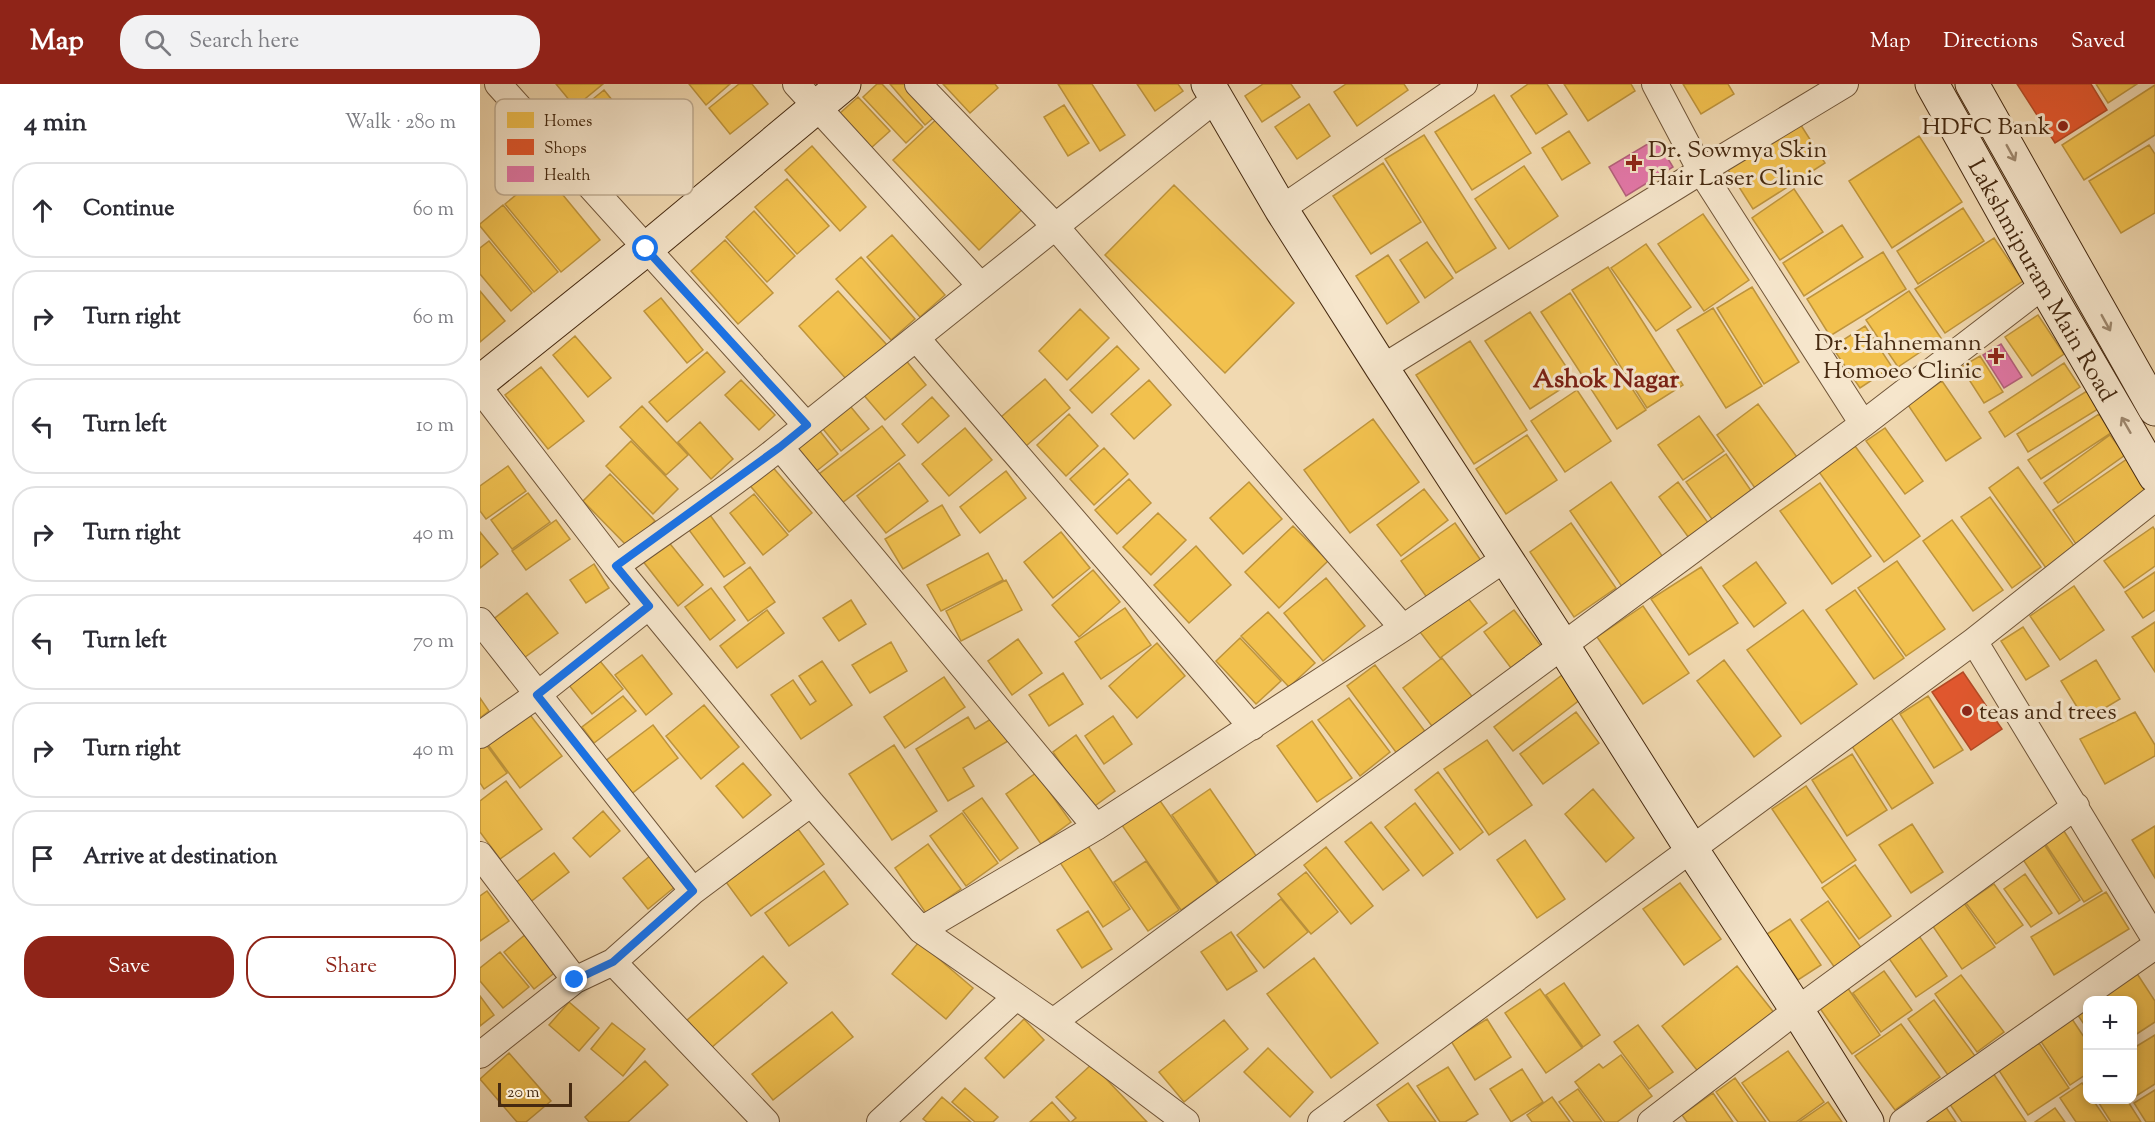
<!DOCTYPE html>
<html lang="en">
<head>
<meta charset="utf-8">
<style>
  body { margin:0; font-family:"Sorts Mill Goudy",serif; background:#f2f2f3; color:#2b2b33 }
  .controls { position:absolute; right:18px; bottom:18px; display:grid; overflow:hidden; border-radius:12px; box-shadow:0 3px 9px #0003 }
  .controls button { width:54px; height:54px; display:grid; place-items:center; padding:0; border:0; border-bottom:2px solid #e1e1e2; background:#fff; color:#2b2b33; font:30px sans-serif }
  .scale { position:absolute; left:18px; bottom:15px; width:74px; box-sizing:border-box; padding-left:6px; border:3px solid #462a11; border-top:0; font-size:16px; line-height:21px; white-space:nowrap; color:#462a11; -webkit-text-stroke:4px #f6e6cc; paint-order:stroke }
  .stop { position:absolute; width:18px; height:18px; margin:-14px; border:4px solid #1a73e8; border-radius:50%; background:#fff }
  .stop.end { background:#1a73e8; border-color:#fff; box-shadow:0 2px 6px #0008 }
  .list { margin:0; padding:0; list-style:none }
  h2 { display:flex; justify-content:space-between; align-items:center; height:78px; margin:0; padding:0 24px; font-size:26px }
  h2 small { font-size:20px; font-weight:400; color:#7c7c81 }
  .list li { display:grid; grid-template-columns:39px 1fr auto; gap:18px; align-items:center; box-sizing:border-box; height:96px; margin:0 12px 12px; padding:0 12px; border:2px solid #e1e1e2; border-radius:24px }
  .list b { display:block; font-size:22px; white-space:nowrap }
  .list em { font-size:20px; font-style:normal; color:#7c7c81 }
  .actions { display:flex; gap:12px; padding:18px 24px }
  .actions a { flex:1; padding:14px 0; border:2px solid #8f2418; border-radius:24px; text-align:center; font-size:21px; color:#8f2418 }
  .actions .main { background:#8f2418; color:#fff }
  .icon { flex:none; width:33px; height:33px; fill:none; stroke:currentColor; stroke-width:2; stroke-linecap:round; stroke-linejoin:round }
  .map { position:relative; flex:none; width:1675px; height:1038px; overflow:hidden }
  header { display:flex; align-items:center; gap:36px; box-sizing:border-box; height:84px; padding:0 30px; background:#8f2418; color:#fff }
  header strong { font-size:28px }
  nav { display:flex; gap:33px; margin-inline-start:auto; font-size:21px }
  .search { width:420px; height:54px; background:#f2f2f3; display:flex; align-items:center; gap:15px; box-sizing:border-box; padding:0 21px; border-radius:24px; color:#7c7c81; font-size:22px }
  main { display:flex }
  aside { flex:1; background:#fff }
  .map>svg:first-child { display:block }
</style>
</head>
<body>
<header>
<strong>Map</strong>
<div class="search"><svg class="icon" aria-label="search" viewBox="0 0 24 24"><circle cx="10" cy="10" r="6"/><path d="M15 15l6 6"/></svg>Search here</div>
<nav><a>Map</a><a>Directions</a><a>Saved</a></nav>
</header>
<main>
<aside>
<h2>4 min<small>Walk · 280 m</small></h2>
<ul class="list">
<li><svg class="icon" aria-label="ahead" viewBox="0 0 24 24"><path d="M12 20V5M6 11l6-6 6 6"/></svg><div><b>Continue</b></div><em>60 m</em></li>
<li><svg class="icon" aria-label="right" viewBox="0 0 24 24"><path d="M7 20v-9h11M14 6l5 5-5 5"/></svg><div><b>Turn right</b></div><em>60 m</em></li>
<li><svg class="icon" aria-label="left" viewBox="0 0 24 24"><path d="M17 20v-9H6M10 6l-5 5 5 5"/></svg><div><b>Turn left</b></div><em>10 m</em></li>
<li><svg class="icon" aria-label="right" viewBox="0 0 24 24"><path d="M7 20v-9h11M14 6l5 5-5 5"/></svg><div><b>Turn right</b></div><em>40 m</em></li>
<li><svg class="icon" aria-label="left" viewBox="0 0 24 24"><path d="M17 20v-9H6M10 6l-5 5 5 5"/></svg><div><b>Turn left</b></div><em>70 m</em></li>
<li><svg class="icon" aria-label="right" viewBox="0 0 24 24"><path d="M7 20v-9h11M14 6l5 5-5 5"/></svg><div><b>Turn right</b></div><em>40 m</em></li>
<li><svg class="icon" aria-label="arrive" viewBox="0 0 24 24"><path d="M6 21V4h12l-3 4 3 4H6"/></svg><div><b>Arrive at destination</b></div></li>
</ul>
<div class="actions"><a class="main">Save</a><a>Share</a></div>
</aside>
<div class="map">
<svg width="1675" height="1038" viewBox="0 0 1675 1038">
  <rect width="100%" height="100%" fill="#f1d9b1"/>
  <filter id="stains"><feTurbulence type="fractalNoise" baseFrequency=".00333" numOctaves="4"/><feColorMatrix values="0 0 0 0 .2 0 0 0 0 .09 0 0 0 0 .02 0 0 0 .5 -.17"/></filter>
  <radialGradient id="worn" r=".72"><stop offset=".6" stop-color="#630" stop-opacity="0"/><stop offset="1" stop-color="#630" stop-opacity=".3"/></radialGradient>
  <!-- homes -->
  <path fill="#f2c14e" stroke="#be943c" stroke-width="1.5" d="M76,0H123L95,23Z
    M209,0H250L226,21Z
    M259,0H272L288,20L250,50L229,24Z
    M397,0H402L443,43L426,59L383,13Z
    M410,0H442L464,25L445,41Z
    M463,0H515L518,4L490,29Z
    M578,0H612L645,51L620,67Z
    M657,0H698L703,7L675,27Z
    M783,0H811L820,13L782,38L765,12Z
    M866,0H924L928,6L877,42L854,8Z
    M1048,0H1067L1087,30L1056,50L1031,12Z
    M1084,0H1151L1155,7L1108,37Z
    M1203,0H1248L1254,10L1221,30Z
    M1616,0H1657L1628,19Z
    M1675,1V51L1604,96L1582,61Z
    M124,6L141,27L104,57L87,36Z
    M1014,11L1051,69L992,106L955,48Z
    M378,13L410,47L391,64L359,30Z
    M829,20L850,52L817,75L795,43Z
    M584,21L609,59L588,72L564,33Z
    M463,29L548,120L499,166L413,76Z
    M1317,35L1345,79L1273,125L1245,81Z
    M1089,47L1110,79L1082,96L1062,64Z
    M944,51L1016,164L976,189L905,75Z
    M1439,52L1482,118L1412,164L1369,97Z
    M1669,61L1675,70V129L1641,149L1609,97Z
    M332,62L386,123L360,147L305,86Z
    M903,79L941,138L891,170L853,112Z
    M1044,82L1078,132L1029,165L995,115Z
    M64,88L120,156L81,188L25,120Z
    M307,95L349,142L317,170L275,123Z
    M694,101L814,219L745,289L625,171Z
    M1314,105L1343,148L1300,176L1272,134Z
    M23,121L78,188L54,208L0,142V140Z
    M1483,124L1504,157L1438,200L1417,167Z
    M274,127L315,172L287,198L246,153Z
    M1223,130L1269,196L1224,227L1178,160Z
    M1362,141L1383,173L1324,212L1303,179Z
    M412,151L465,211L440,233L387,173Z
    M1514,154L1543,197L1465,249L1435,205Z
    M245,156L293,209L258,240L211,187Z
    M9,157L52,209L31,227L0,190V164Z
    M947,158L973,194L945,214L920,176Z
    M1166,160L1211,223L1176,247L1131,184Z
    M1403,168L1426,205L1350,252L1327,215Z
    M908,171L939,218L907,240L876,192Z
    M381,173L435,235L411,256L356,195Z
    M1128,183L1203,301L1167,324L1092,206Z
    M1272,203L1319,278L1284,300L1237,224Z
    M0,207L25,237L0,258Z
    M358,207L407,261L367,296L319,242Z
    M1429,207L1461,254L1418,283L1386,236Z
    M1090,209L1166,326L1137,345L1061,228Z
    M181,214L223,266L207,279L164,227Z
    M1233,224L1282,302L1246,324L1197,246Z
    M600,225L629,254L587,296L559,267Z
    M1050,228L1095,296L1050,325L1005,257Z
    M1558,231L1584,270L1552,292L1525,253Z
    M1385,242L1412,283L1380,304L1352,263Z
    M95,252L131,294L108,313L73,271Z
    M990,257L1047,346L994,380L936,291Z
    M637,262L659,285L612,329L590,306Z
    M227,268L245,288L187,338L169,318Z
    M1500,272L1523,308L1504,319L1481,283Z
    M424,274L446,301L405,336L382,309Z
    M1584,279L1600,303L1525,353L1509,328Z
    M61,283L104,337L68,365L25,311Z
    M565,295L590,324L546,362L521,333Z
    M261,296L295,331L279,346L245,311Z
    M669,296L691,321L654,355L631,330Z
    M1462,297L1501,354L1466,377L1428,321Z
    M1097,306L1131,357L1085,388L1051,337Z
    M1607,307L1618,325L1548,368L1537,350Z
    M452,313L469,332L438,359L422,340Z
    M366,317L389,345L361,367L339,340Z
    M1278,320L1317,373L1275,404L1237,351Z
    M162,322L208,371L186,391L140,343Z
    M589,330L618,362L586,392L557,361Z
    M1619,330L1631,349L1561,395L1548,376Z
    M1219,332L1244,367L1203,396L1178,361Z
    M893,335L939,398L870,449L824,386Z
    M220,338L253,375L231,395L198,358Z
    M335,341L358,370L334,389L311,361Z
    M402,342L425,371L362,419L339,390Z
    M485,344L512,376L469,412L442,380Z
    M1405,344L1443,397L1425,410L1386,357Z
    M1047,351L1077,396L1026,430L996,385Z
    M1630,351L1645,371L1578,419L1564,399Z
    M151,357L198,405L173,430L126,382Z
    M1375,362L1440,452L1404,478L1339,388Z
    M624,364L648,390L614,421L590,395Z
    M1246,370L1274,411L1234,438L1206,398Z
    M1647,375L1674,414L1600,466L1573,426Z
    M419,379L448,417L406,449L377,412Z
    M290,380L332,429L309,448L267,398Z
    M28,382L46,407L6,435L0,427V402Z
    M1538,383L1595,463L1566,484L1509,404Z
    M526,387L546,414L500,449L480,423Z
    M130,390L175,437L148,463L103,417Z
    M649,395L671,419L637,450L615,426Z
    M769,398L802,435L763,470L730,434Z
    M1131,398L1187,479L1145,507L1090,427Z
    M1198,398L1229,440L1209,454L1179,413Z
    M1340,399L1391,472L1352,500L1300,427Z
    M944,405L968,436L921,472L897,441Z
    M48,409L70,438L32,465L11,436Z
    M274,410L308,451L283,471L250,429Z
    M1510,413L1561,483L1532,504L1481,433Z
    M462,421L480,451L423,485L405,455Z
    M227,427L265,479L244,493L206,442Z
    M678,429L706,456L671,491L643,463Z
    M76,436L90,455L46,486L32,467Z
    M1472,436L1523,506L1493,527L1443,457Z
    M975,439L1002,478L948,515L921,477Z
    M1091,439L1136,504L1094,533L1050,468Z
    M813,442L848,477L799,524L765,488Z
    M1673,443L1675,446V482L1644,504L1624,477Z
    M0,448L18,470L0,484Z
    M581,448L610,484L573,514L544,478Z
    M187,456L223,501L198,522L162,476Z
    M716,462L751,501L709,539L674,501Z
    M508,469L523,496L461,527L447,501Z
    M1417,477L1465,545L1426,572L1378,504Z
    M1276,478L1306,519L1274,543L1243,502Z
    M114,480L129,504L106,519L90,496Z
    M270,483L295,518L268,537L244,503Z
    M1221,483L1258,539L1209,571L1171,515Z
    M613,486L640,518L599,553L572,521Z
    M1675,488V526L1663,534L1645,508Z
    M846,494L885,542L843,577L804,529Z
    M526,496L542,526L481,557L466,527Z
    M1594,502L1624,546L1580,576L1550,532Z
    M231,504L255,536L230,556L205,523Z
    M1375,506L1424,574L1394,595L1346,526Z
    M47,509L78,549L41,576L11,537Z
    M987,513L1007,539L960,574L940,548Z
    M371,516L386,540L359,557L343,534Z
    M1163,522L1209,589L1163,620L1117,553Z
    M645,524L671,561L621,595L595,558Z
    M287,526L304,549L257,584L240,562Z
    M1034,526L1061,562L1031,584L1004,548Z
    M1323,526L1377,600L1321,640L1267,566Z
    M788,528L835,579L809,603L761,552Z
    M1675,538V588L1652,553Z
    M1543,543L1569,582L1546,596L1521,557Z
    M760,554L801,597L776,620L736,577Z
    M538,555L562,589L532,611L508,577Z
    M411,558L427,587L390,609L372,581Z
    M677,559L705,592L657,634L629,602Z
    M115,571L143,605L112,630L84,595Z
    M162,571L192,610L166,631L135,591Z
    M962,574L998,620L958,650L923,604Z
    M1244,576L1301,652L1274,673L1217,597Z
    M1616,576L1640,615L1605,636L1581,597Z
    M342,577L372,621L321,655L291,611L313,596L330,621L336,617L319,592Z
    M895,581L947,650L918,671L867,602Z
    M583,589L603,620L569,642L549,611Z
    M1082,591L1101,615L1033,667L1014,643Z
    M464,593L485,623L425,664L404,633Z
    M143,612L156,627L114,659L102,643Z
    M1448,612L1483,666L1454,684L1420,630Z
    M0,614L9,627L0,634Z
    M869,614L910,668L880,692L838,636Z
    M224,621L259,663L221,695L186,652Z
    M47,627L82,672L40,704L6,658Z
    M1096,628L1119,659L1063,700L1040,670Z
    M1655,628L1675,661V672L1625,700L1600,655Z
    M1409,631L1453,699L1412,725L1368,656Z
    M633,632L652,660L624,680L605,652Z
    M488,633L495,645L514,633L528,657L483,684L494,702L468,717L436,665Z
    M832,637L872,694L837,718L797,662Z
    M173,641L198,674L150,711L124,678Z
    M596,651L635,707L612,724L573,668Z
    M1007,656L1052,721L1009,751L964,685Z
    M5,659L27,689L4,705L0,699V663Z
    M414,661L457,727L412,756L369,690Z
    M1372,670L1407,726L1367,752L1332,696Z
    M263,679L291,711L263,734L236,702Z
    M958,688L1003,748L980,766L935,706Z
    M556,689L591,738L561,760L526,710Z
    M26,697L62,745L20,775L0,748V717Z
    M1326,702L1376,776L1342,799L1292,725Z
    M730,705L777,773L739,799L692,731Z
    M1113,705L1154,754L1126,778L1085,730Z
    M676,711L738,800L701,826L639,737Z
    M502,714L538,764L520,777L483,727Z
    M935,719L973,769L943,792L905,743Z
    M123,727L140,747L110,773L93,754Z
    M482,729L518,779L486,802L450,752Z
    M891,738L929,786L903,806L865,758Z
    M1432,740L1463,788L1431,809L1399,761Z
    M1675,742V794L1652,756Z
    M1582,744L1622,807L1604,818L1563,756Z
    M318,745L344,780L271,832L246,798Z
    M604,756L650,825L623,843L577,774Z
    M1045,756L1085,815L1057,834L1017,776Z
    M1562,757L1600,816L1579,830L1540,771Z
    M448,760L481,805L446,829L415,784Z
    M846,763L893,822L871,840L824,781Z
    M74,769L89,788L49,819L34,800Z
    M170,772L196,802L168,825L143,794Z
    M666,777L699,826L668,847L634,798Z
    M1375,781L1411,832L1379,855L1342,804Z
    M344,787L368,820L309,862L285,829Z
    M826,788L858,828L831,850L798,810Z
    M1545,790L1572,829L1551,843L1524,805Z
    M1200,799L1241,855L1204,881L1163,825Z
    M1514,800L1543,841L1516,860L1486,819Z
    M7,807L29,837L0,857V812Z
    M1626,808L1649,845L1574,891L1551,853Z
    M801,815L828,848L784,884L757,851Z
    M1348,817L1382,865L1355,884L1321,836Z
    M1484,819L1515,863L1482,885L1452,841Z
    M608,827L632,865L602,884L577,846Z
    M1310,835L1341,881L1318,896L1287,850Z
    M751,848L777,887L747,906L721,868Z
    M46,850L77,887L54,905L24,868Z
    M1439,852L1467,892L1436,913L1408,873Z
    M439,858L493,904L466,935L412,890Z
    M20,868L49,903L23,924L0,897V884Z
    M283,872L307,899L231,964L207,936Z
    M834,874L898,959L851,994L787,910Z
    M1257,882L1295,930L1220,990L1182,942Z
    M1404,887L1432,926L1401,948L1373,909Z
    M1656,888L1675,917V938L1652,953V916H1611Z
    M1481,891L1524,948L1497,968L1455,910Z
    M1084,899L1120,951L1103,963L1066,911Z
    M1367,903L1400,951L1372,970L1339,923Z
    M1060,905L1102,964L1066,989L1025,929Z
    M0,912L14,931L0,942Z
    M1454,916L1495,972L1468,991L1428,935Z
    M89,918L119,944L99,967L69,941Z
    M1608,919V946L1595,927Z
    M352,928L373,953L293,1016L272,990Z
    M544,935L564,956L524,994L505,974Z
    M1007,935L1031,973L995,996L971,957Z
    M1592,935L1608,959V989L1590,1001L1560,956Z
    M744,936L768,965L704,1018L679,988Z
    M132,939L165,965L143,992L111,965Z
    M1421,940L1460,993L1415,1026L1375,972Z
    M1158,941L1193,988L1169,1005L1134,958Z
    M1675,951V1000L1653,1014L1652,965Z
    M1559,959L1589,1004L1548,1031L1518,985Z
    M788,964L833,1008L810,1033L764,988Z
    M1308,967L1344,1018L1316,1038H1290L1262,999Z
    M29,969L71,1017L46,1038H37L0,995Z
    M1141,971L1172,1012L1137,1038H1125L1095,998L1119,980L1123,984Z
    M165,977L188,1001L148,1038H109L105,1033Z
    M612,980L667,1038H591L596,1034L576,1013Z
    M968,983L998,1030L985,1038H960L937,1002Z
    M1042,985L1063,1018L1031,1038L1010,1005Z
    M1513,989L1546,1038H1482L1469,1019Z
    M1255,994L1286,1038H1258L1236,1008Z
    M928,999L956,1038H909L897,1021Z
    M1602,999L1608,1007V1016H1613L1628,1038H1596L1580,1014Z
    M485,1004L518,1033L513,1038H495L472,1018Z
    M1098,1005L1122,1038H1094L1079,1018Z
    M1675,1006V1038H1666L1654,1019Z
    M1233,1009L1253,1038H1207L1202,1031Z
    M462,1013L491,1038H447L443,1035Z
    M1072,1013L1090,1038H1052L1047,1031Z
    M1461,1016L1476,1038H1430Z
    M1617,1016H1647L1661,1038H1631Z
    M572,1018L590,1038H550Z
    M1348,1018L1362,1038H1319Z
    M1575,1024L1585,1038H1555Z"/>
  <!-- shops -->
  <path fill="#e4572e" stroke="#b54a25" stroke-width="1.5" d="M1537,0H1611L1627,26L1575,59Z
    M1483,588L1522,645L1491,666L1452,608Z"/>
  <!-- health -->
  <path fill="#e377a8" stroke="#b4607b" stroke-width="1.5" d="M1176,55L1193,83L1146,112L1129,83Z
    M1521,260L1542,293L1524,304L1503,271Z"/>
  <g fill="none" stroke-linecap="round" stroke-linejoin="round">
    <defs>
      <path id="street" d="M18,0L326,341
        M316,0L500,201
        M438,0L574,141L923,544
        M1175,0L1221,87L1383,340
        M801,125L984,0
        M437,255L772,643
        M902,284L1221,87L1365,0
        M0,305L136,482L331,719L441,846L573,938L706,1038
        M300,363L616,743
        M136,482C191,442 249,405 301,362C447,246 591,129 737,14
        M0,537L213,807
        M1494,557L1675,855
        M0,651L57,611L169,522
        M0,771L95,896
        M441,846L616,743L923,544L1026,474
        M133,878L286,1038
        M573,938L1383,340L1564,201
        M0,971L95,896L133,878L213,807L331,719
        M400,1038L536,913
        M841,1038L1494,557L1675,414
        M1171,1038L1317,926L1596,722
        M1423,1038L1675,862"/>
      <g id="secondary">
        <path d="M728,0L801,125L902,284L1083,562L1212,766L1317,926L1387,1038"/>
        <path id="s1" d="M1452,0L1564,201L1675,392"/>
        <path d="M1492,0L1675,325"/>
        <path d="M0,298L166,165L364,0"/>
      </g>
    </defs>
    <!-- street casing -->
    <use href="#street" stroke="#715639" stroke-width="28"/>
    <!-- secondary casing -->
    <use href="#secondary" stroke="#462a11" stroke-width="35"/>
    <!-- street -->
    <use href="#street" stroke="#f6e6cc" stroke-width="26"/>
    <!-- secondary -->
    <use href="#secondary" stroke="#f6e6cc" stroke-width="33"/>
  </g>
  <!-- one-way arrows -->
  <defs><path id="oneway-shaft" d="M-6 0H5M1.5-3L5.5 0L1.5 3" fill="none" stroke-width="1.6" stroke-linecap="round" stroke-linejoin="round" transform="scale(1.5)"/></defs>
  <g stroke="#9e886e">
    <use href="#oneway-shaft" transform="translate(1531 69) rotate(61)"/>
    <use href="#oneway-shaft" transform="translate(1626 239) rotate(61)"/>
    <use href="#oneway-shaft" transform="translate(1646 341) rotate(-120)"/>
  </g>
  <g fill="none" stroke-linecap="round" stroke-linejoin="round">
    <!-- route -->
    <path stroke="#1a73e8" stroke-width="8" d="M95,896L133,878L213,807L57,611L169,522L136,482L300,363L327,341L166,165"/>
  </g>
  <!-- markers -->
  <g fill="#8f2418" stroke="#f6e6cc" stroke-width="2">
    <circle cx="1583" cy="42" r="6"/>
    <path d="M1151 70h6v6h6v6h-6v6h-6v-6h-6v-6h6z"/>
    <path d="M1513 263h6v6h6v6h-6v6h-6v-6h-6v-6h6z"/>
    <circle cx="1487" cy="627" r="6"/>
  </g>
  <g text-anchor="middle" stroke-width="6" stroke-linejoin="round" paint-order="stroke">
    <!-- poi labels -->
    <g font-size="24" fill="#462a11" stroke="#f6e6cc" text-anchor="end">
      <text x="1571" y="50">HDFC Bank</text>
      <text x="1168" y="73" text-anchor="start">Dr. Sowmya Skin<tspan x="1168" dy="28">Hair Laser Clinic</tspan></text>
      <text x="1502" y="266">Dr. Hahnemann<tspan x="1502" dy="28">Homoeo Clinic</tspan></text>
      <text x="1499" y="635" text-anchor="start">teas and trees</text>
    </g>
    <!-- street labels -->
    <g font-size="24" fill="#462a11" stroke="#f6e6cc">
      <text dy="8" stroke="none"><textPath href="#s1" startOffset="225">Lakshmipuram Main Road</textPath></text>
    </g>
    <!-- neighbourhood labels -->
    <g font-size="26" font-weight="bold" fill="#7a1f14" stroke="#f6e6cc">
      <text x="1126" y="303">Ashok Nagar</text>
    </g>
  </g>
  <!-- legend -->
  <rect x="15" y="15" width="198" height="96" rx="9" fill="#f6e6cc" stroke="#c1ae94" stroke-width="1.5"/>
  <rect x="27" y="28" width="27" height="16" fill="#f2c14e"/>
  <rect x="27" y="55" width="27" height="16" fill="#e4572e"/>
  <rect x="27" y="82" width="27" height="16" fill="#e377a8"/>
  <g font-size="16" fill="#462a11">
    <text x="64" y="42">Homes</text>
    <text x="64" y="69">Shops</text>
    <text x="64" y="96">Health</text>
  </g>
  <rect width="100%" height="100%" filter="url(#stains)"/>
  <rect width="100%" height="100%" fill="url(#worn)"/>
</svg>
<div class="controls">
<button>+</button>
<button>−</button>
</div>
<div class="scale">20 m</div>
<div class="stop" style="left:166px;top:165px"></div>
<div class="stop end" style="left:95px;top:896px"></div>
</div>
</main>
</body>
</html>
